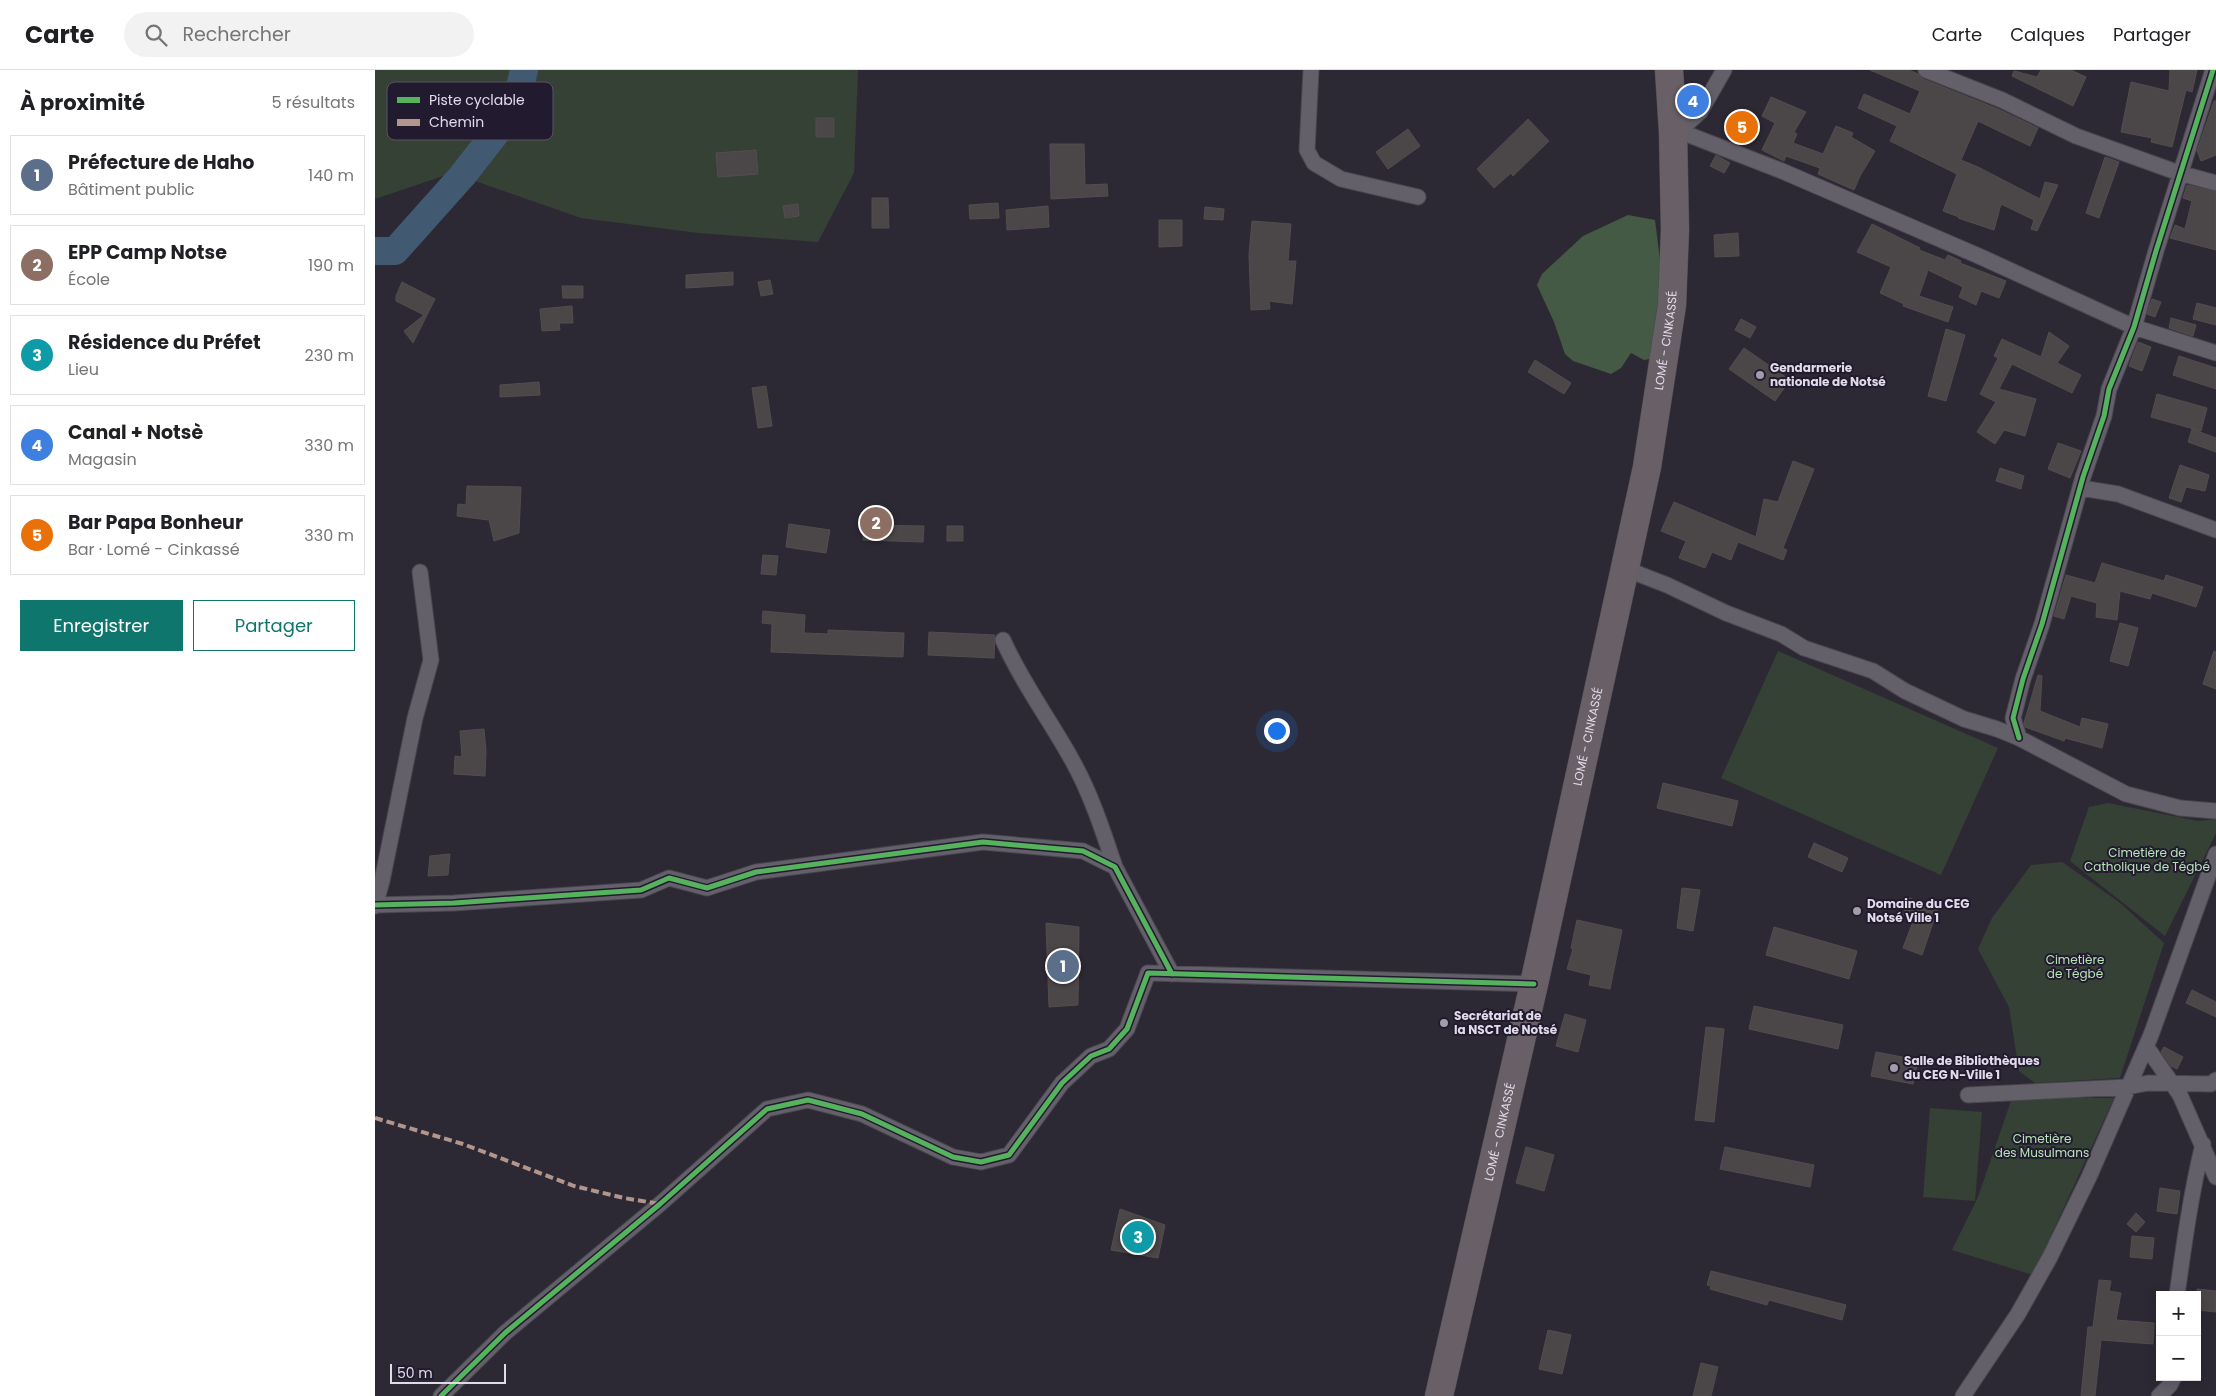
<!DOCTYPE html>
<html lang="fr">
<head>
<meta charset="utf-8">
<style>
  body { margin:0; font-family:Poppins,sans-serif; background:#f2f2f2; color:#202124 }
  .controls { position:absolute; right:15px; bottom:15px; display:grid; overflow:hidden; border-radius:0px; box-shadow:0 2px 12px #0003 }
  .controls button { width:45px; height:45px; display:grid; place-items:center; padding:0; border:0; border-bottom:1px solid #e0e0e0; background:#fff; color:#202124; font:25px sans-serif }
  .scale { position:absolute; left:15px; bottom:12px; width:116px; box-sizing:border-box; padding-left:5px; border:2px solid #e0dbe9; border-top:0; font-size:14px; line-height:18px; white-space:nowrap; color:#e0dbe9; -webkit-text-stroke:4px #221a2f; paint-order:stroke }
  .you { position:absolute; left:901px; top:660px; width:18px; height:18px; margin:-12px; border:4px solid #fff; border-radius:50%; background:#1a73e8; box-shadow:0 0 0 8px #1a73e833 }
  .badge { display:grid; place-items:center; width:32px; height:32px; border-radius:50%; background:#0f766e; color:#fff; font-size:16px; font-weight:700 }
  .pin { position:absolute; translate:-50% -50%; border:2px solid #fff; box-shadow:0 1px 5px #0006 }
  .list { margin:0; padding:0; list-style:none }
  h2 { display:flex; justify-content:space-between; align-items:center; height:65px; margin:0; padding:0 20px; font-size:21px }
  h2 small { font-size:16px; font-weight:400; color:#757577 }
  .list li { display:grid; grid-template-columns:32px 1fr auto; gap:15px; align-items:center; box-sizing:border-box; height:80px; margin:0 10px 10px; padding:0 10px; border:1px solid #e0e0e0; border-radius:0px }
  .list b { display:block; font-size:19px; white-space:nowrap }
  .list p { margin:0; font-size:16px; white-space:nowrap; color:#757577 }
  .list em { font-size:16px; font-style:normal; color:#757577 }
  .actions { display:flex; gap:10px; padding:15px 20px }
  .actions a { flex:1; padding:11px 0; border:1px solid #0f766e; border-radius:0px; text-align:center; font-size:18px; color:#0f766e }
  .actions .main { background:#0f766e; color:#fff }
  .icon { flex:none; width:28px; height:28px; fill:none; stroke:currentColor; stroke-width:2; stroke-linecap:round; stroke-linejoin:round }
  .map { position:relative; flex:none; width:1841px; height:1326px; overflow:hidden }
  header { display:flex; align-items:center; gap:30px; box-sizing:border-box; height:70px; padding:0 25px; background:#fff; border-bottom:1px solid #e0e0e0 }
  header strong { font-size:24px }
  nav { display:flex; gap:28px; margin-inline-start:auto; font-size:18px }
  .search { width:350px; height:45px; background:#f2f2f2; display:flex; align-items:center; gap:12px; box-sizing:border-box; padding:0 18px; border-radius:28px; color:#757577; font-size:19px }
  main { display:flex }
  aside { flex:1; background:#fff }
  .map>svg:first-child { display:block }
</style>
</head>
<body>
<header>
<strong>Carte</strong>
<div class="search"><svg class="icon" aria-label="search" viewBox="0 0 24 24"><circle cx="10" cy="10" r="6"/><path d="M15 15l6 6"/></svg>Rechercher</div>
<nav><a>Carte</a><a>Calques</a><a>Partager</a></nav>
</header>
<main>
<aside>
<h2>À proximité<small>5 résultats</small></h2>
<ul class="list">
<li><span class="badge" style="background:#5c6f8a">1</span><div><b>Préfecture de Haho</b><p>Bâtiment public</p></div><em>140 m</em></li>
<li><span class="badge" style="background:#8d6e63">2</span><div><b>EPP Camp Notse</b><p>École</p></div><em>190 m</em></li>
<li><span class="badge" style="background:#0f9aa8">3</span><div><b>Résidence du Préfet</b><p>Lieu</p></div><em>230 m</em></li>
<li><span class="badge" style="background:#3f7fe0">4</span><div><b>Canal + Notsè</b><p>Magasin</p></div><em>330 m</em></li>
<li><span class="badge" style="background:#e8710a">5</span><div><b>Bar Papa Bonheur</b><p>Bar · Lomé - Cinkassé</p></div><em>330 m</em></li>
</ul>
<div class="actions"><a class="main">Enregistrer</a><a>Partager</a></div>
</aside>
<div class="map">
<svg width="1841" height="1326" viewBox="0 0 1841 1326">
  <rect width="100%" height="100%" fill="#2d2934"/>
  <!-- green -->
  <path fill="#354135" d="M0,0H483L479,103L443,172L323,163L206,148L77,103L0,129Z
    M1403,581L1623,678L1566,805L1346,708Z
    M1733,733L1823,751L1841,749V763L1790,866L1695,791L1714,737Z
    M1687,792L1744,832L1789,873L1745,1008L1660,1013L1644,1001L1634,937L1603,879L1617,848L1656,795Z
    M1637,1028H1739L1658,1205L1577,1180L1603,1127Z
    M1555,1038L1607,1042L1600,1131L1548,1127Z"/>
  <!-- forest -->
  <path fill="#445a44" d="M1253,145L1280,150L1287,206L1279,288L1269,290L1256,283L1246,298L1236,304L1198,291L1190,284L1179,252L1162,215L1167,204L1208,166Z"/>
  <g fill="none" stroke-linecap="round" stroke-linejoin="round">
    <!-- river -->
    <path stroke="#415a72" stroke-width="28" d="M0,181H20L87,106L123,60L141,34L149,0"/>
  </g>
  <!-- building -->
  <path fill="#4b4648" stroke="#534d4e" d="M1495,0H1534L1543,4L1548,9L1623,39L1663,58L1655,76L1603,51L1586,90L1603,97L1665,129L1670,112L1683,115L1662,161L1656,159L1659,150L1626,134L1619,160L1583,148L1584,147L1568,141L1582,104L1515,71L1522,56L1483,38L1489,24L1535,44L1545,21Z
    M1666,0H1696L1711,7L1698,36L1637,6L1639,1L1662,7Z
    M1795,0H1822L1817,22L1811,20L1797,77L1776,72L1777,68L1746,62L1756,12L1794,21Z
    M1396,27L1431,42L1419,62L1422,64L1418,73L1448,84L1461,56L1478,63L1476,67L1500,81L1485,106L1479,120L1443,104L1445,98L1411,86L1409,91L1387,80L1400,53L1387,46Z
    M1839,31H1841V85L1826,91L1822,81Z
    M441,48H459V67H441Z
    M1153,49L1174,71L1138,106L1136,103L1119,118L1102,99Z
    M1033,59L1045,76L1013,99L1001,82Z
    M675,74H709L710,115L732,114L733,126L676,129Z
    M381,80L383,104L343,107L341,83Z
    M1341,85L1355,93L1349,103L1335,96Z
    M1730,87L1744,92L1724,148L1711,143Z
    M1812,115L1841,122V180L1795,168L1800,155L1810,159L1817,131L1808,128Z
    M497,128H513L514,158H497Z
    M623,133L624,148L595,149L594,135Z
    M423,134L424,146L410,148L408,136Z
    M673,136L674,157L632,160L631,140Z
    M830,137L849,139L848,150L829,149Z
    M784,150H807V176L784,177Z
    M877,151L916,154L913,191H921L917,234L894,231L895,239L876,240L874,185Z
    M1497,154L1545,178L1544,180L1570,190L1573,185L1586,191L1585,193L1631,211L1624,228L1606,221L1601,235L1584,227L1588,217L1553,200L1544,226L1578,237L1573,252L1528,236L1529,234L1505,223L1516,197L1482,182Z
    M1363,163L1364,186L1340,187L1339,165Z
    M358,202V215L311,218V205Z
    M395,210L398,224L386,226L383,212Z
    M27,212L60,229L38,273L29,261L49,245L21,231V226Z
    M187,216H208V228H188Z
    M1777,229L1786,232L1780,247L1772,244Z
    M1822,233L1841,238V255L1818,249Z
    M197,236L198,253H184L185,260L167,261L165,239Z
    M1796,248L1821,255L1818,266L1794,258Z
    M1366,249L1381,257L1375,268L1360,260Z
    M1571,259L1590,265L1571,331L1553,326Z
    M1674,262L1694,276L1682,293L1706,305L1697,323L1637,294L1624,319L1661,329L1650,366L1629,360L1620,374L1602,362L1621,332L1605,324L1623,288L1619,286L1627,269L1666,287Z
    M1763,272L1776,277L1767,301L1754,296Z
    M1369,278L1415,310L1400,331L1354,299Z
    M1804,286L1841,298V319L1798,305Z
    M1160,290L1196,313L1189,324L1153,302Z
    M164,312L165,325L125,327V315Z
    M391,316L397,356L383,358L377,318Z
    M1782,324L1832,338L1826,361L1776,347Z
    M1817,359L1841,368V382L1813,372Z
    M1683,373L1706,381L1695,408L1673,399Z
    M1418,391L1439,399L1408,478L1412,480L1408,490L1363,472L1356,490L1337,482L1330,498L1304,488L1311,471L1286,461L1299,432L1381,467L1389,429L1403,432Z
    M1805,395L1834,405L1830,421L1811,417L1806,432L1794,428Z
    M1625,398L1649,406L1646,419L1621,411Z
    M92,416L146,417L144,463L119,471L114,450L82,446L83,434L91,435Z
    M414,454L455,460L451,483L411,477Z
    M489,455L549,456L548,472L488,470Z
    M572,456H588V471H572Z
    M388,485L403,486L401,505L386,504Z
    M1727,493L1789,511L1791,505L1828,517L1821,537L1777,523L1775,529L1745,521L1742,550L1721,547L1722,533L1696,526L1689,549L1679,546L1691,505L1720,513Z
    M388,541L430,545L429,563L453,564V560L529,563L528,587L396,582L397,554L387,553Z
    M1745,553L1763,558L1753,596L1735,591Z
    M554,562L620,565L619,588L553,585Z
    M1839,581L1841,582V619L1828,614Z
    M1663,605L1667,606L1665,641L1705,657L1707,648L1733,654L1727,678L1690,668L1689,671L1650,657L1649,653Z
    M109,659L111,681L110,706L79,704L80,686L87,687L85,661Z
    M1288,713L1363,731L1357,756L1282,738Z
    M1439,773L1473,788L1467,802L1433,787Z
    M75,784L73,805L53,806L55,786Z
    M1307,818L1325,820L1318,861L1302,858Z
    M1534,828L1563,838L1547,885L1528,878L1539,849L1528,845Z
    M1202,850L1247,860L1235,919L1214,915L1216,905L1192,899L1198,879L1196,878Z
    M671,853L704,857L703,935L674,937Z
    M1399,857L1482,881L1474,909L1391,885Z
    M1817,920L1841,932V947L1811,933Z
    M1379,936L1468,955L1463,979L1374,959Z
    M1190,944L1211,950L1203,982L1181,976Z
    M1331,957L1349,959L1339,1052L1320,1050Z
    M1789,977L1808,987L1802,999L1796,996L1786,982Z
    M1501,982L1543,990L1538,1014L1496,1006Z
    M1151,1077L1179,1085L1169,1121L1141,1113Z
    M1350,1077L1439,1095L1435,1117L1345,1099Z
    M1785,1118L1805,1121L1802,1144L1782,1141Z
    M745,1139L790,1155L783,1188L736,1180Z
    M1761,1143L1770,1152L1761,1162L1752,1154Z
    M1757,1166L1779,1168L1777,1189L1755,1187Z
    M1336,1201L1471,1235L1467,1250L1394,1230L1392,1235L1335,1219L1336,1216L1332,1215Z
    M1724,1210L1736,1211L1734,1221L1746,1223L1741,1250L1779,1253L1778,1274L1726,1270L1720,1326H1706L1713,1257H1718Z
    M1822,1219L1841,1221V1242L1822,1240Z
    M1173,1260L1196,1265L1187,1304L1164,1299Z
    M1326,1293L1343,1297L1336,1326H1318Z"/>
  <g fill="none" stroke-linecap="round" stroke-linejoin="round">
    <defs>
      <path id="street" d="M936,0L932,80L939,93L966,109L1043,127
        M1551,0L1627,30L1701,66L1804,103L1841,113
        M1304,61L1325,42L1349,0
        M1298,62L1304,61L1407,101L1606,187L1759,257L1841,283
        M1706,418L1743,424L1841,460
        M1248,498L1292,515L1351,543L1406,564L1429,578L1498,601L1530,621L1589,649L1622,659L1644,668L1751,724L1805,738L1841,741
        M628,570C647,613 675,650 697,690C716,724 728,761 740,797
        M1644,668L1638,648L1648,609L1667,554L1708,407L1729,346L1734,319L1759,257L1781,181L1838,0
        M0,835L79,833L266,820L294,808L332,818L381,802L608,772L708,781L740,797L797,904
        M0,836L7,811L40,648L56,590L45,502
        M1771,976L1805,1025L1841,1107
        M1593,1025L1752,1017L1773,1013L1836,1014L1841,1010
        M1802,1225C1809,1174 1816,1123 1828,1074
        M66,1326L130,1263L285,1134L392,1039L433,1030L487,1044L578,1087L606,1092L634,1085L687,1013L716,986L734,979L752,959L773,903L1159,914
        M1588,1326L1643,1244L1675,1187L1714,1107L1776,965L1841,784
        M1784,1326L1795,1315L1799,1307"/>
      <g id="highway">
        <path id="s1" d="M1064,1326L1159,914L1272,397L1297,235L1300,160L1298,62L1294,0"/>
      </g>
    </defs>
    <!-- street casing -->
    <use href="#street" stroke="#4a4751" stroke-width="17"/>
    <!-- highway casing -->
    <use href="#highway" stroke="#4a4751" stroke-width="29"/>
    <!-- street -->
    <use href="#street" stroke="#64606a" stroke-width="15"/>
    <!-- highway -->
    <use href="#highway" stroke="#695f66" stroke-width="28"/>
    <!-- quiet -->
    <path stroke="#b2968c" stroke-width="4" stroke-dasharray="8 4" stroke-linecap="butt" d="M0,1048L88,1074L199,1116L249,1128L285,1134"/>
    <defs>
      <path id="cycleway" d="M1644,668L1638,648L1648,609L1667,554L1708,407L1729,346L1734,319L1759,257L1781,181L1838,0
        M0,835L79,833L266,820L294,808L332,818L381,802L608,772L708,781L740,797L797,904
        M66,1326L130,1263L285,1134L392,1039L433,1030L487,1044L578,1087L606,1092L634,1085L687,1013L716,986L734,979L752,959L773,903L1159,914"/>
    </defs>
    <!-- cycleway casing -->
    <use href="#cycleway" stroke="#221a2f" stroke-width="8"/>
    <!-- cycleway -->
    <use href="#cycleway" stroke="#56b35d" stroke-width="5"/>
  </g>
  <!-- markers -->
  <g fill="#a19daa" stroke="#221a2f" stroke-width="2">
    <circle cx="1385" cy="305" r="5"/>
    <circle cx="1482" cy="841" r="5"/>
    <circle cx="1069" cy="953" r="5"/>
    <circle cx="1519" cy="998" r="5"/>
  </g>
  <g text-anchor="middle" stroke-width="4" stroke-linejoin="round" paint-order="stroke">
    <!-- street labels -->
    <g font-size="12" fill="#e0dbe9" stroke="#221a2f">
      <text dy="4" stroke="none"><textPath href="#s1" startOffset="1080">LOMÉ - CINKASSÉ</textPath></text>
      <text dy="4" stroke="none"><textPath href="#s1" startOffset="676">LOMÉ - CINKASSÉ</textPath></text>
      <text dy="4" stroke="none"><textPath href="#s1" startOffset="271">LOMÉ - CINKASSÉ</textPath></text>
    </g>
    <!-- poi labels -->
    <g font-size="12" font-weight="bold" fill="#e0dbe9" stroke="#221a2f" text-anchor="start">
      <text x="1395" y="302">Gendarmerie<tspan x="1395" dy="14">nationale de Notsé</tspan></text>
      <text x="1492" y="838">Domaine du CEG<tspan x="1492" dy="14">Notsé Ville 1</tspan></text>
      <text x="1079" y="950">Secrétariat de<tspan x="1079" dy="14">la NSCT de Notsé</tspan></text>
      <text x="1529" y="995">Salle de Bibliothèques<tspan x="1529" dy="14">du CEG N-Ville 1</tspan></text>
    </g>
    <!-- park labels -->
    <g font-size="12" fill="#b5e4b3" stroke="#221a2f">
      <text x="1772" y="787">Cimetière de<tspan x="1772" dy="14">Catholique de Tégbé</tspan></text>
      <text x="1700" y="894">Cimetière<tspan x="1700" dy="14">de Tégbé</tspan></text>
      <text x="1667" y="1073">Cimetière<tspan x="1667" dy="14">des Musulmans</tspan></text>
    </g>
  </g>
  <!-- legend -->
  <rect x="12" y="12" width="166" height="58" rx="8" fill="#221a2f" stroke="#5b5467" stroke-width="1"/>
  <rect x="22" y="27" width="23" height="6" fill="#56b35d"/>
  <rect x="22" y="49" width="23" height="7" fill="#b2968c"/>
  <g font-size="14" fill="#e0dbe9">
    <text x="54" y="35">Piste cyclable</text>
    <text x="54" y="57">Chemin</text>
  </g>
</svg>
<div class="controls">
<button>+</button>
<button>−</button>
</div>
<div class="scale">50 m</div>
<div class="you"></div>
<div class="pin badge" style="left:688px;top:896px;background:#5c6f8a">1</div>
<div class="pin badge" style="left:501px;top:453px;background:#8d6e63">2</div>
<div class="pin badge" style="left:763px;top:1167px;background:#0f9aa8">3</div>
<div class="pin badge" style="left:1318px;top:31px;background:#3f7fe0">4</div>
<div class="pin badge" style="left:1367px;top:57px;background:#e8710a">5</div>
</div>
</main>
</body>
</html>
